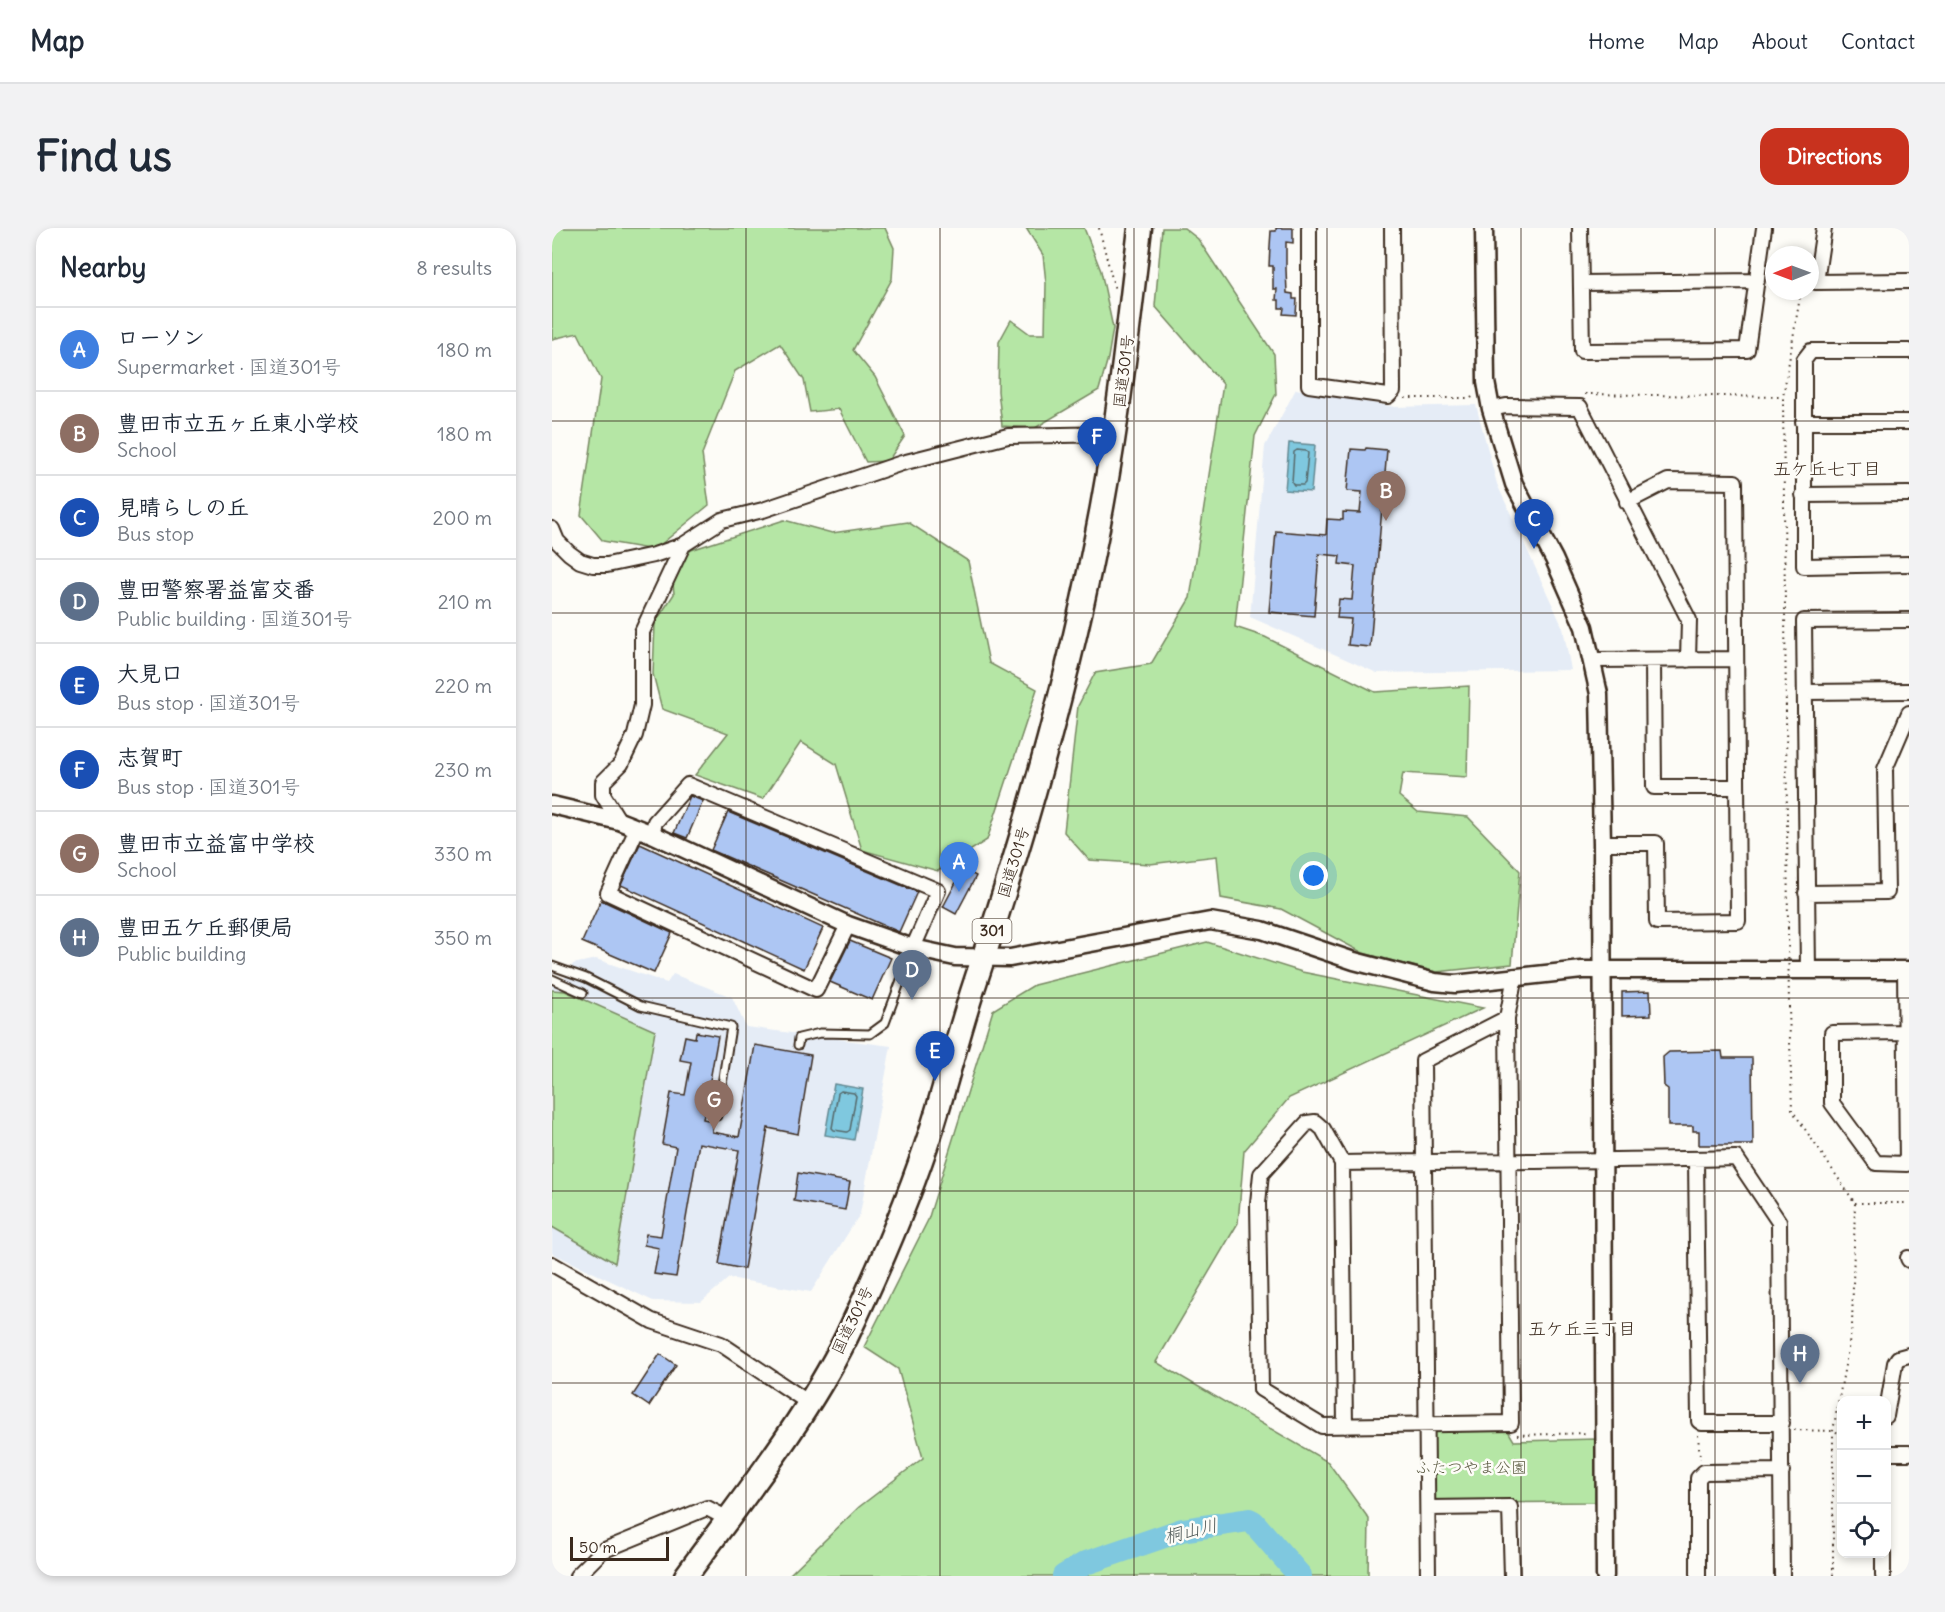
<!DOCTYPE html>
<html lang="en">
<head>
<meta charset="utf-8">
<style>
  body { margin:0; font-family:Delius,"Klee One",sans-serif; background:#f2f2f3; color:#1f2937 }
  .controls { position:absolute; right:18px; bottom:18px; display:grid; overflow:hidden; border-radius:12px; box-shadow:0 3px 9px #0003 }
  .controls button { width:54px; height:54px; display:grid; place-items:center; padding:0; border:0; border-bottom:2px solid #e0e1e3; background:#fff; color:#1f2937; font:30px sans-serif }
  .compass { position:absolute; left:1213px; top:18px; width:54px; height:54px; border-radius:50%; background:#fff; box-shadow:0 3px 9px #0003; rotate:269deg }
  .scale { position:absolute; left:18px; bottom:15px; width:99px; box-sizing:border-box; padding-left:6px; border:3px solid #3b2a1e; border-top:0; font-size:16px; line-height:21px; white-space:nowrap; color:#3b2a1e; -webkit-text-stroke:4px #fdfcf7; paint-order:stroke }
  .you { position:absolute; left:762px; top:648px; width:21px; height:21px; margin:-15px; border:4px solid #fff; border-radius:50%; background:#1a73e8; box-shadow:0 0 0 9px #1a73e833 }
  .badge { display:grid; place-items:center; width:39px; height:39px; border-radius:50%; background:#c8321e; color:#fff; font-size:20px; font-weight:700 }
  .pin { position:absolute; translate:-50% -50px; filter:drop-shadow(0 2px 3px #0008) }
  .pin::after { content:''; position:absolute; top:32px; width:21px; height:18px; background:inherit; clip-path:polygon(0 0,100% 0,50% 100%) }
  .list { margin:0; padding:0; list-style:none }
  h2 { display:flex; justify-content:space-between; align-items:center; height:78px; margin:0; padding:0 24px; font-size:26px }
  h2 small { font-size:20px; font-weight:400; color:#747a83 }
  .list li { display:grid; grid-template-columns:39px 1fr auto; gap:18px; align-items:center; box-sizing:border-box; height:84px; padding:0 24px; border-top:2px solid #e0e1e3 }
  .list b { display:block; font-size:22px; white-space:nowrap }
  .list p { margin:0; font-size:20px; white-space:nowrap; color:#747a83 }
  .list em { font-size:20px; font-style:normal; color:#747a83 }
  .icon { flex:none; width:33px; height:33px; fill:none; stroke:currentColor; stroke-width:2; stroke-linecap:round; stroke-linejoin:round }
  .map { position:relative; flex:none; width:1357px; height:1348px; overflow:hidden; border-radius:18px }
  header { display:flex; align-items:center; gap:36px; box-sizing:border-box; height:84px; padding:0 30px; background:#fff; border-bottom:2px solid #e0e1e3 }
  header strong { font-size:28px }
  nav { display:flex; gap:33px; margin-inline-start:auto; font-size:21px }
  .intro { display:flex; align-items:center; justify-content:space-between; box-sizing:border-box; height:144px; padding:0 36px }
  h1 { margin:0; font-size:42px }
  .button { padding:15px 27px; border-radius:18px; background:#c8321e; color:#fff; font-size:21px; font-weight:700 }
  main { display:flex; gap:36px; padding:0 36px }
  aside { flex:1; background:#fff; border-radius:18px; box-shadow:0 3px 9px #0003 }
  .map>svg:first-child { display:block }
</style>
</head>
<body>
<header>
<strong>Map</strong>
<nav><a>Home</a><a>Map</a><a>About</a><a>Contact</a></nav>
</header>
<div class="intro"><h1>Find us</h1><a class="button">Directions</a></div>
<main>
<aside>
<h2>Nearby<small>8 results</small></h2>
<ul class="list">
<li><span class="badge" style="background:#3f7fe0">A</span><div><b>ローソン</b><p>Supermarket · 国道301号</p></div><em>180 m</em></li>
<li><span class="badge" style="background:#8d6e63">B</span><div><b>豊田市立五ヶ丘東小学校</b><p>School</p></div><em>180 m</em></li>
<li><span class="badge" style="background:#1a4fb4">C</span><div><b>見晴らしの丘</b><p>Bus stop</p></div><em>200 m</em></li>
<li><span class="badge" style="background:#5c6f8a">D</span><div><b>豊田警察署益富交番</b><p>Public building · 国道301号</p></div><em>210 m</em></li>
<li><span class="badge" style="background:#1a4fb4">E</span><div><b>大見口</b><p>Bus stop · 国道301号</p></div><em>220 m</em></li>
<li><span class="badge" style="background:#1a4fb4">F</span><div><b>志賀町</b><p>Bus stop · 国道301号</p></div><em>230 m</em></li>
<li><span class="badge" style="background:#8d6e63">G</span><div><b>豊田市立益富中学校</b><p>School</p></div><em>330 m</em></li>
<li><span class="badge" style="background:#5c6f8a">H</span><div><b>豊田五ケ丘郵便局</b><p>Public building</p></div><em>350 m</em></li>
</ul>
</aside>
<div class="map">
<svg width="1357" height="1348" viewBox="0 0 1357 1348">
  <rect width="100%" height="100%" fill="#fdfcf7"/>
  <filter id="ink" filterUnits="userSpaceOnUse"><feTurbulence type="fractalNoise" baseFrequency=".0167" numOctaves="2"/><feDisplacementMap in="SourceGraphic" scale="12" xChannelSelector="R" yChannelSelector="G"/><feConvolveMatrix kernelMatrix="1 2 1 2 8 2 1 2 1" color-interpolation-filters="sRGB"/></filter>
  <g filter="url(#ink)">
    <!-- built -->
    <path fill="#e5ecf6" d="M744,161L843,179L924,177L945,256L1011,400L1019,442L825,445L698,389L713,218Z
      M44,731L115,755L121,746L180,769L194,799L339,818L308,986L259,1064L177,1050L149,1074L101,1073L0,1025V753L11,754L21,736Z"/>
    <!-- green -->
    <path fill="#b5e6a5" stroke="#788862" stroke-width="1.5" d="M0,0H333L342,20L340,51L301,122L323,149L353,208L336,233L314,234L287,181L258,184L252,152L228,116L183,143L150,226L157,277L102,322L51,313L29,287L49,151L26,105L0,111Z
      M474,0H532L549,43L561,100L556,130L547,162L483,200L450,198L446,163L447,114L459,92L478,106H493L494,55L491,27Z
      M610,0H632L646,11L722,126L724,166L703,208L683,399L713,409L823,464L917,458L915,549L851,545L847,568L866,584L916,589L968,643L960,736L884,744L811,725L729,681L669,670L665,628L598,636L537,632L512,604L526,478L543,445L599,436L638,370L671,156L603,78Z
      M232,292L280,305L356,294L416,333L437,435L485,461L435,612L386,643L310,622L284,536L249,514L211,571L143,547L176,505L110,481L101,446L103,395L122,366L120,344L139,322Z
      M655,714L750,744L931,780L737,870L692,923L686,995L604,1134L776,1234L817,1291L816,1348H236L307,1279L371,1230L346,1141L312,1119L376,992L441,782L482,757Z
      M0,762L13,763L103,803L63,1035L0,999Z
      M955,1201L962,1213L1044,1211V1274L882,1275L881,1202Z"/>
    <!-- water -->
    <path fill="#7fc8df" stroke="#648992" stroke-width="1.5" d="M737,215L763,217L759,264L733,262Z
      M282,856L311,861L302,912L273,907Z"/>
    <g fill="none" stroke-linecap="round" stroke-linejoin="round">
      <!-- shore -->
      <path stroke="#56696b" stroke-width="1.5" d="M745,222L754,223L756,225L753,255L751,257H742L740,254L742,224Z
        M289,863L302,865L304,868L298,902L295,904L282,902L280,900L286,865Z"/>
      <!-- river -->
      <path stroke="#7fc8df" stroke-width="24" d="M512,1348L534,1335L630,1302L697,1292L701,1294L748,1348"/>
    </g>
    <!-- building -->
    <path fill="#adc6f3" stroke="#3b2a1e" stroke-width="1.5" d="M724,0H741V15L734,14V41L735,65L741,66V71H745L744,87L731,86L732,80H727V72H724L725,61H721V38H717L718,18L719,3H724Z
      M814,220L835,222L818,419L796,417L799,391L785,390L787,371L800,372L803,338L787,336L788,328L767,326L762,388L717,384L724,303L774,307L775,291L791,292V284L808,285L810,264L795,263L799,221L813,222Z
      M138,568L151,573L135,610L122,605Z
      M176,584L365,664L347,704L159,622Z
      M88,616L271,700L252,741L69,657Z
      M411,641L424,648L404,686L391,679Z
      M49,672L120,705L102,745L30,714Z
      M298,713L339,730L320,772L278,754Z
      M1098,763L1099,787L1070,788V764Z
      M144,804L166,808L151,891L161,893L160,904L187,909L203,817L259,827L246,906L216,900L192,1041L167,1036L187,922L147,915L124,1049L102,1046L107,1020L92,1017L94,1006L109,1008L124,919L110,916L119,865L133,867L139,834L128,832L133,808L143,810Z
      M1170,823L1171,830H1200L1201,917H1147V903H1141V898H1116V861L1112,858L1111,829L1117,824Z
      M246,945L298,954L293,982L242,973Z
      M108,1126L124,1137L97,1178L81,1167Z"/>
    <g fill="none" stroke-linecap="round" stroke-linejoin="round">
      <defs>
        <path id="service" d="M0,738L34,750L89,778L179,799L165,888
          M0,751L31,765
          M246,817L247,810L268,805L318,806L333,795L361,720"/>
        <path id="minor" d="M757,0V157L836,168L841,163L840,0
          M1028,0L1030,123L1195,122L1212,0
          M1272,0L1264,54L1357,53
          M1029,55L1205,53
          M1357,123H1259L1252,132V338L1357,336
          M939,181L954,178L1028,179L1137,392L1136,432
          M1251,194H1357
          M1251,267L1357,266
          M0,301L5,313L17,325L28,333L41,337H55L102,327L131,317L170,292L211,282L350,235L456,208L562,206
          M1040,432L1184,431
          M1101,432L1102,559H1183
          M1253,464L1357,463
          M67,593L51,567V554L69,536L83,507L90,477V404L131,317
          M85,601L56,665L264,762L296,697
          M100,606L103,594L136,557L386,663L361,720
          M1050,615H1104L1105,694L1186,693L1183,254L1116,253L1075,274
          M1254,665L1335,664L1333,541L1357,485
          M1353,742L1355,936L1324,935L1280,875V805L1354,804
          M1256,743L1252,393L1357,392
          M963,748L955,790L959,1195L770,1198L709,1161L706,975L709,946L755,895L763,894L771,901L790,935C921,933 1053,933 1184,930L1227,994L1230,1348
          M1144,931L1147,1193L1150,1195H1230
          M790,935L793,1198
          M1356,1030L1357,1032
          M0,1036L100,1093L169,1116L257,1175
          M1334,1188L1343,1135L1346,1130L1357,1127
          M1334,1225H1357
          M876,1280L958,1279L960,1348
          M1331,1326V1348
          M25,1348L50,1323L155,1280L176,1291
          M876,1348L871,833L955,790
          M1146,1348V1250L1152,1244L1230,1243"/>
        <path id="tertiary" d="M932,0L934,154L939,181L962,256L1002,331L1032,399L1047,466L1050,615L1053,1348
          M0,577L67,593L100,606L296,697L361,720L403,729L458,730L658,693L710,702L802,733L883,754L903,756L1030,742H1357"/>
        <path id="trunk" d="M134,1348C190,1271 253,1193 295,1108C327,1041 357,971 380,900C395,852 407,803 423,755C475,599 520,441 550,279C567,187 577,93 588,0"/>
      </defs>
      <!-- service casing -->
      <use href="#service" stroke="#3b2a1e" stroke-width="11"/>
      <!-- minor casing -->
      <use href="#minor" stroke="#3b2a1e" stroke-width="18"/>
      <!-- tertiary casing -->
      <use href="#tertiary" stroke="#3b2a1e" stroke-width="21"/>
      <!-- trunk casing -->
      <use href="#trunk" stroke="#3b2a1e" stroke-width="27"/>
      <!-- path -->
      <path stroke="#3b2a1e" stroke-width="2" stroke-dasharray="1.5 4.5" stroke-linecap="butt" d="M547,0L563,62
        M1033,166L1231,169
        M853,170H919L921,168
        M1236,700L1231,169L1249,63
        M1237,779L1240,882L1303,975L1300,1099L1281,1203V1348
        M1303,975H1357
        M1242,1202L1281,1203L1290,1206
        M965,1207L1037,1205
        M1146,1207L1148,1231"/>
      <!-- service -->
      <use href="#service" stroke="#fdfcf7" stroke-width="7"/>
      <!-- minor -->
      <use href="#minor" stroke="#fdfcf7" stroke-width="14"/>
      <!-- tertiary -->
      <use href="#tertiary" stroke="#fdfcf7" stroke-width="16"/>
      <!-- trunk -->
      <use href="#trunk" stroke="#fdfcf7" stroke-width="22"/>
      <!-- path-bridge -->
      <path stroke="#3b2a1e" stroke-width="2" stroke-dasharray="1.5 4.5" stroke-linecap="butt" d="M1236,700L1237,779"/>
    </g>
  </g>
  <!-- grid -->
  <path fill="none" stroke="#3b2a1e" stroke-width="1.5" stroke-opacity="0.55" d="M194,0V1348M388,0V1348M582,0V1348M775,0V1348M969,0V1348M1163,0V1348M0,193H1357M0,385H1357M0,578H1357M0,770H1357M0,963H1357M0,1155H1357"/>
  <g text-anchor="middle" stroke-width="5" stroke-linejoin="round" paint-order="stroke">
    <!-- shield labels -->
    <rect fill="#fdfcf7" stroke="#75695f" stroke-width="1.5" x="420.5" y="691" width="39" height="24" rx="4.5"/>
    <g font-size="15" font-weight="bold" fill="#3b2a1e">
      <text x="440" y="708">301</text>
    </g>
    <!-- street labels -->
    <g font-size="16" fill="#3b2a1e" stroke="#fdfcf7">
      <text transform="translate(571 143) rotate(-83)" y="6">国道301号</text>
      <text transform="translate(461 634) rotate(-73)" y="6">国道301号</text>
      <text transform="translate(300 1092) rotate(-64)" y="6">国道301号</text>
    </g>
    <!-- park labels -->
    <g font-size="16" fill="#5a5940" stroke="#fdfcf7">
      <text x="919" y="1245">ふたつやま公園</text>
    </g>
    <!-- neighbourhood labels -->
    <g font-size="18" fill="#3b2a1e" stroke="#fdfcf7">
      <text x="1275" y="247">五ケ丘七丁目</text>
      <text x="1030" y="1107">五ケ丘三丁目</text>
    </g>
    <!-- water labels -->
    <g font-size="18" font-style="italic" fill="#4f5958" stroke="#fdfcf7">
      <text transform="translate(639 1303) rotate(-13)" y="6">桐山川</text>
    </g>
  </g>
</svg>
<div class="controls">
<button>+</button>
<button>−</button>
<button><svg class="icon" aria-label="locate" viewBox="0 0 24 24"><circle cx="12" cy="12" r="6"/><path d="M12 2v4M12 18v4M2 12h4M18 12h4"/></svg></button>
</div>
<svg class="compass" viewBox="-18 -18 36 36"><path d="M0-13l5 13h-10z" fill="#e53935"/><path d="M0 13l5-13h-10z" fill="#747a83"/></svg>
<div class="scale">50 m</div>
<div class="you"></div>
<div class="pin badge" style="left:407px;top:664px;background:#3f7fe0">A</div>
<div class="pin badge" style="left:834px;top:293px;background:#8d6e63">B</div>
<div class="pin badge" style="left:982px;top:321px;background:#1a4fb4">C</div>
<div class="pin badge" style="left:360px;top:772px;background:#5c6f8a">D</div>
<div class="pin badge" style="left:383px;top:853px;background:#1a4fb4">E</div>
<div class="pin badge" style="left:545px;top:239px;background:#1a4fb4">F</div>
<div class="pin badge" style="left:162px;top:902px;background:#8d6e63">G</div>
<div class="pin badge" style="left:1248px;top:1156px;background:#5c6f8a">H</div>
</div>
</main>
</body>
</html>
